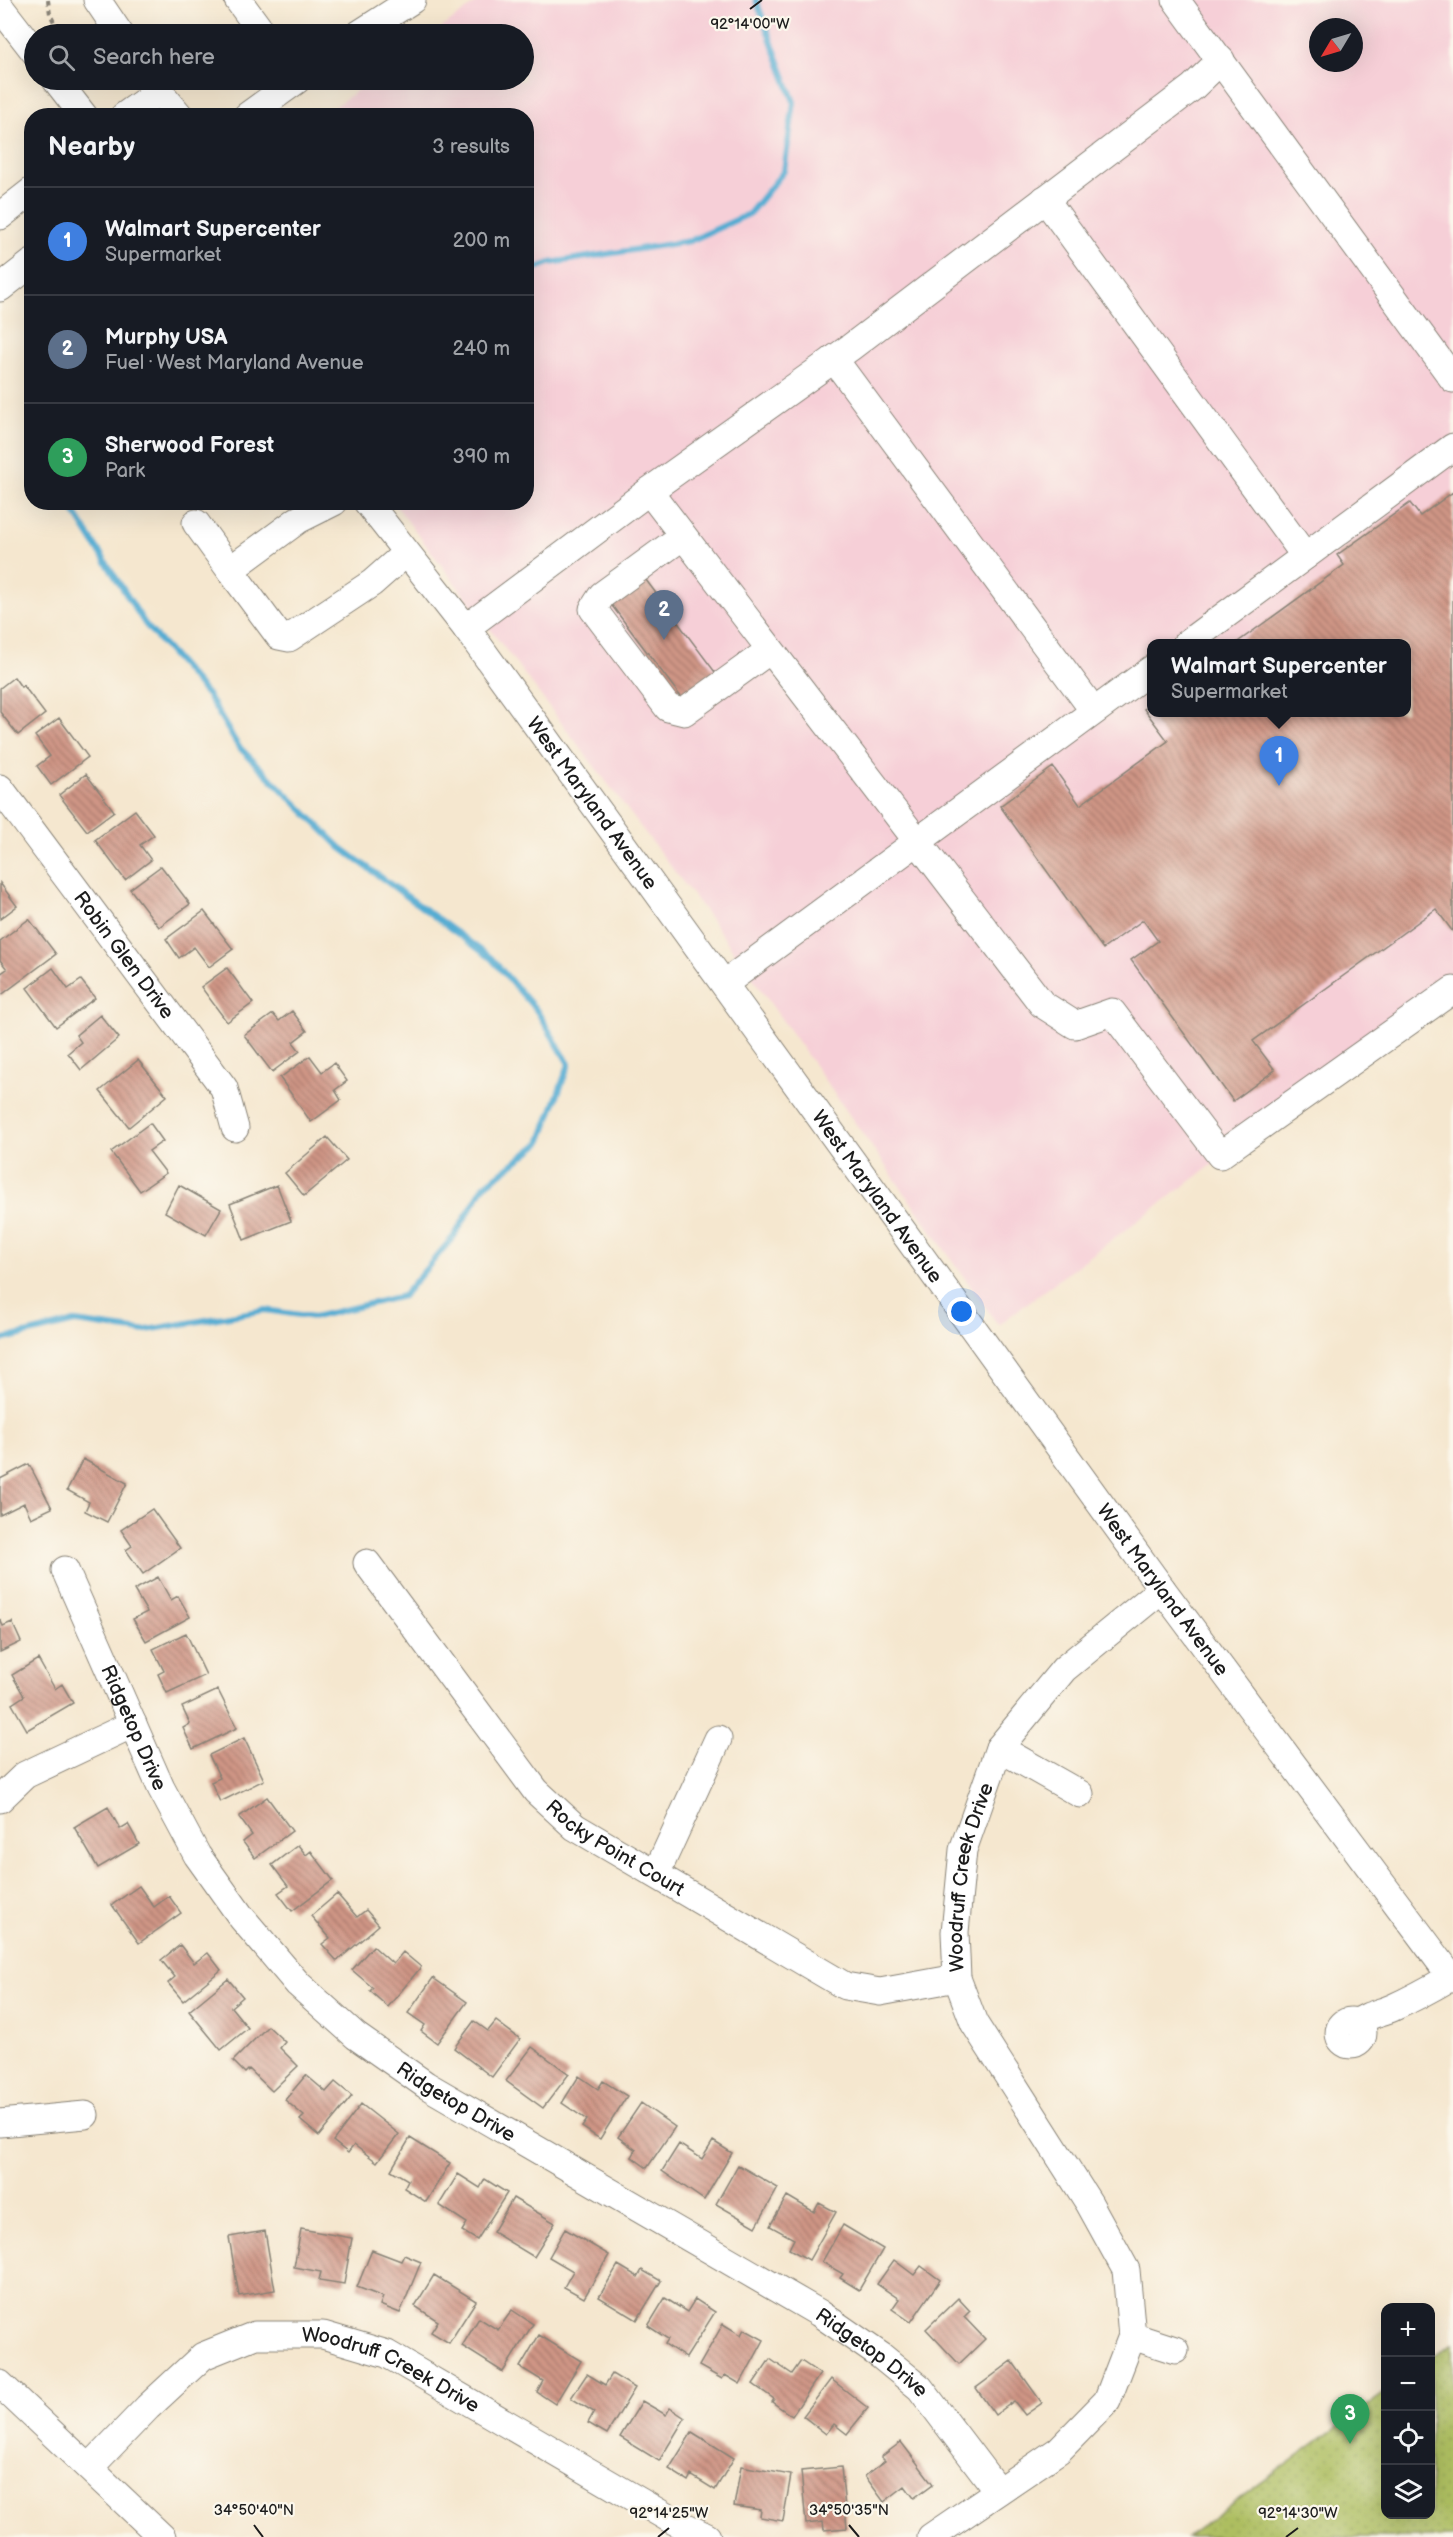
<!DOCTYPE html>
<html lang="en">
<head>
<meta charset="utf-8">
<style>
  body { margin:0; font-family:"Balsamiq Sans",sans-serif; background:#20242c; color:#f1f3f6 }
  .controls { position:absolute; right:18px; bottom:18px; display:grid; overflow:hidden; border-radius:12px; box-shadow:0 6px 24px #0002 }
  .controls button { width:54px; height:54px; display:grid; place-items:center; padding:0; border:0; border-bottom:2px solid #363941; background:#171b24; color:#f1f3f6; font:30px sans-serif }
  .compass { position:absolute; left:1309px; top:18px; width:54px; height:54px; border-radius:50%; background:#171b24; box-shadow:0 6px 24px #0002; rotate:232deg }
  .you { position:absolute; left:962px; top:1312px; width:21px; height:21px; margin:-15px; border:4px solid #fff; border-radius:50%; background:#1a73e8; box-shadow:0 0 0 9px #1a73e833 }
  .badge { display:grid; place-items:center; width:39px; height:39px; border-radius:50%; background:#d1495b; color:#fff; font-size:20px; font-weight:700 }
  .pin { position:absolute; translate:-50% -50px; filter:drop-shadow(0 2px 3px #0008) }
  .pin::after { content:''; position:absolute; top:32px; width:21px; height:18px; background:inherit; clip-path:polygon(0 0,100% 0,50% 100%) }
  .popup { position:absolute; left:1147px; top:639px; width:264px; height:78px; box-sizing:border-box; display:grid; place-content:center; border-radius:12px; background:#171b24; filter:drop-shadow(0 2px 4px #0005); font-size:20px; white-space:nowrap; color:#9ea1a6 }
  .popup b { font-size:22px; color:#f1f3f6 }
  .popup::after { content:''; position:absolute; left:50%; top:100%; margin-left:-12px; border:12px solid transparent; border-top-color:#171b24 }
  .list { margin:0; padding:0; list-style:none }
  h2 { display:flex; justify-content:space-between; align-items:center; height:78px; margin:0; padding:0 24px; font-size:26px }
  h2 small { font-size:20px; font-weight:400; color:#9ea1a6 }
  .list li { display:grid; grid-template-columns:39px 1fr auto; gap:18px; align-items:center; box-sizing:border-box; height:108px; padding:0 24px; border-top:2px solid #363941 }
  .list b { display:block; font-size:22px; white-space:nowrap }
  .list p { margin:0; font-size:20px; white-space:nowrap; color:#9ea1a6 }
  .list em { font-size:20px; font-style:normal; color:#9ea1a6 }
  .icon { flex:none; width:33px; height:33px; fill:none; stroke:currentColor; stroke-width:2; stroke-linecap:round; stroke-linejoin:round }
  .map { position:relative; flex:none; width:1453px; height:2537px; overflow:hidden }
  .search { position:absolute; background:#171b24; box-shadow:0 6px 24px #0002; left:24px; top:24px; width:510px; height:66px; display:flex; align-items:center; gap:15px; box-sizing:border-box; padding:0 21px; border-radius:33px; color:#9ea1a6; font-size:22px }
  .panel { position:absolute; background:#171b24; box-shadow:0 6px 24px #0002; left:24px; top:108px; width:510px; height:402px; border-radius:24px }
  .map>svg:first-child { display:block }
</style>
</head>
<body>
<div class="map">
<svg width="1453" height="2537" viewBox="0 0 1453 2537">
  <defs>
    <pattern id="grass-dots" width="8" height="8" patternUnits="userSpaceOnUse" patternTransform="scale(1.5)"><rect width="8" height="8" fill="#adbe61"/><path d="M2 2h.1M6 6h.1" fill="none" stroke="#94a354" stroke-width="1.8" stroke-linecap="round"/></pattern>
    <pattern id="building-back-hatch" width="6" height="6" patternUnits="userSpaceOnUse" patternTransform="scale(1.5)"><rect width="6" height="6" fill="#cf9585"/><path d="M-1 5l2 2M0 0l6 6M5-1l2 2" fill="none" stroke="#a7796c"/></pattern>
  </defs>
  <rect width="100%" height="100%" fill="#fbf7ec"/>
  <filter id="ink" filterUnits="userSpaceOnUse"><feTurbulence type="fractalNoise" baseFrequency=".0167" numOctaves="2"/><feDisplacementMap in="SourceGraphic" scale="12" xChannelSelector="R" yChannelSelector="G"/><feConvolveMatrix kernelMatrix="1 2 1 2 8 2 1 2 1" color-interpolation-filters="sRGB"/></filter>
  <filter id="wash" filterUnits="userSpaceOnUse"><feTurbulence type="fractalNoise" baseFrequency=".008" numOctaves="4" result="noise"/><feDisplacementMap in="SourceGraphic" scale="24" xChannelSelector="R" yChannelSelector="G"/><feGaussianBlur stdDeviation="1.35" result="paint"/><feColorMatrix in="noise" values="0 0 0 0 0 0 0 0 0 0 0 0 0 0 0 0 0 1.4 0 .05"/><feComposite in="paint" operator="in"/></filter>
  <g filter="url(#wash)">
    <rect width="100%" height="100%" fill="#f5e7cf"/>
    <!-- built -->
    <path fill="#f6cfd7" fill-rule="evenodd" d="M480,0H1452L1453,2V985L998,1325L710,918L394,503L526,502V116H322L371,80H524V34H433ZM1318,27H1354V63H1318ZM1152,644H1406V712H1152Z"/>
    <!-- grass -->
    <path fill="url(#grass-dots)" stroke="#646d3e" stroke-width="1.5" d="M1453,2343V2537H1187L1385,2392L1386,2514H1430L1431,2359Z"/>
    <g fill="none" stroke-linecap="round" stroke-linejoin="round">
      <!-- stream -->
      <path stroke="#55acd2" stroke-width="6" d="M526,272L550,263L690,241L749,214L784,171L794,102L756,0
        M0,1340L75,1322L141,1331L265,1310L314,1317L403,1296L455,1235L484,1186L540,1143L569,1064L537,1011L491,958L341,848L238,746L208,696L145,624L68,502"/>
    </g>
    <g id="blocks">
      <!-- building -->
      <path fill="url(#building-back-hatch)" d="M1453,492V932L1436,909L1253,1041L1275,1070L1233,1101L1131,960L1158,941L1143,920L1103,949L1000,806L1053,767L1080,805L1168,741L1144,709L1152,704V712H1406V644H1235L1344,565L1337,555L1410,503L1420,516Z
        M643,576L718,676L684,701L610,603Z
        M14,677L21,687L23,685L45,714L18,735L0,712V688Z
        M59,718L88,757L51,785L37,766L50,756L35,736Z
        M86,774L114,811L87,831L59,795Z
        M135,810L154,835L140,845L151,860L125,880L95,840Z
        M161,866L190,904L159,927L130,889Z
        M0,883L17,906L0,919Z
        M204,911L233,949L209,967L194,947L179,958L166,939Z
        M29,919L56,954L0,996V974L7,969L0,960V941Z
        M53,968L68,989L81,980L95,998L56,1027L27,988Z
        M227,968L253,1003L227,1022L201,987Z
        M292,1011L307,1031L293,1042L300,1051L272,1072L244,1035L273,1014L279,1021Z
        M100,1015L119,1038L81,1070L68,1053L81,1042L76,1035Z
        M310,1056L322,1072L334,1063L347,1081L335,1090L341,1100L311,1122L280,1078Z
        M138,1060L167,1096L129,1127L100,1091Z
        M150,1123L163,1141L149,1151L166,1173L140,1191L111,1152Z
        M327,1137L347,1160L304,1196L285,1173Z
        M179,1185L221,1209L206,1235L165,1212Z
        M277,1185L291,1221L244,1240L230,1204Z
        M83,1459L127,1483L107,1522L85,1511L89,1502L67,1490Z
        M29,1464L52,1508L31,1518L24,1503L0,1515V1479Z
        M152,1509L180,1548L143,1574L126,1550L132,1546L121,1530Z
        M158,1577L171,1600L178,1596L190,1617L146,1641L133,1619L147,1612L134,1590Z
        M0,1619L3,1626L12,1622L21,1642L0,1652Z
        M186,1633L206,1675L167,1693L158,1674L164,1671L153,1649Z
        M38,1659L55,1689L62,1684L73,1703L27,1730L12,1704L24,1696L12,1675Z
        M218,1690L237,1728L193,1749L183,1728L190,1724L182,1707Z
        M244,1738L264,1780L220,1802L211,1782L220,1778L209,1755Z
        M267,1797L292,1831L255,1858L243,1842L252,1835L239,1817Z
        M108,1807L120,1829L128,1824L139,1844L98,1868L74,1827Z
        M298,1845L306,1855L311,1851L333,1880L292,1911L278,1893L288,1886L272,1865Z
        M139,1886L154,1907L169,1896L181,1913L139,1943L112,1905Z
        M337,1894L357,1917L366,1910L379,1925L337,1961L322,1944L330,1938L311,1916Z
        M180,1945L194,1963L208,1953L221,1970L183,2001L168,1983L175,1977L161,1960Z
        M373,1946L393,1964L403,1952L421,1967L388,2007L370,1991L373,1988L352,1970Z
        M433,1978L467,2002L437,2043L421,2031L425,2025L408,2013Z
        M228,1979L243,1997L231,2007L248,2028L221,2050L189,2011Z
        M474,2021L488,2031L496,2021L520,2039L492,2077L454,2048Z
        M268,2026L285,2042L280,2048L298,2066L272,2091L249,2069L245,2073L233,2061Z
        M532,2047L569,2074L543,2108L506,2081Z
        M306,2075L326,2092L335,2082L352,2096L319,2136L300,2120L304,2116L285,2100Z
        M579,2076L598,2089L603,2081L627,2096L600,2139L582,2127L587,2120L562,2103Z
        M641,2103L675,2127L647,2168L632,2157L636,2150L618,2137Z
        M361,2104L399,2134L377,2162L354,2145L348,2153L333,2141Z
        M410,2138L450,2163L426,2202L404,2188L408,2180L391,2170Z
        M713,2141L732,2153L704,2200L662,2171L679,2144L702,2159Z
        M738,2165L778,2188L756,2227L716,2204Z
        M458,2174L480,2188L485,2179L507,2193L477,2240L462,2231L467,2223L439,2205Z
        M787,2196L814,2212L819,2203L836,2212L809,2260L789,2249L794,2239L770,2226Z
        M513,2198L555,2223L534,2257L493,2232Z
        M843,2225L883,2249L859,2290L840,2278L843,2274L822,2262Z
        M301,2229L352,2238L344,2284L319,2280L321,2272L294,2267Z
        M565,2229L609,2255L584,2298L564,2287L573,2271L549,2257Z
        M265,2231L275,2290L239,2296L229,2237Z
        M372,2250L401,2261L404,2255L421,2262L400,2313L380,2305L383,2297L357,2287Z
        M894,2260L914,2275L921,2266L940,2280L911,2322L892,2309L899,2299L877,2284Z
        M618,2265L638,2277L642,2270L661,2281L637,2320L599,2297Z
        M434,2275L476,2301L449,2343L431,2332L438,2321L415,2306Z
        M665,2298L687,2312L695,2299L715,2312L686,2358L665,2344L668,2339L648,2326Z
        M958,2298L970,2311L964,2317L985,2339L959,2364L926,2329Z
        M512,2310L533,2324L503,2372L462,2346L479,2318L498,2330Z
        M723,2324L741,2335L744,2329L764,2340L740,2384L725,2375L722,2379L699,2366Z
        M539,2335L581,2361L555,2404L537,2392L543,2381L520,2367Z
        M770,2359L792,2374L801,2361L820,2374L792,2416L772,2402L774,2399L753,2384Z
        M1012,2361L1042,2403L1025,2415L1014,2401L995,2415L976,2388Z
        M587,2374L605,2385L612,2374L635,2388L607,2434L588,2423L594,2412L571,2398Z
        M831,2379L868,2408L847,2434L834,2424L826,2434L803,2416Z
        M642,2401L666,2415L670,2408L685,2418L659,2461L620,2437Z
        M692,2432L734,2458L715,2490L691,2475L688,2481L669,2469Z
        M901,2442L933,2484L914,2498L905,2486L884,2502L865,2476L885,2461L881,2457Z
        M741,2466L791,2475L783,2521L760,2517L761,2510L734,2506Z
        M841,2467L847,2528L824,2530L823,2522L806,2524L801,2471Z"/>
    </g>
  </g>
  <g filter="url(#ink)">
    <use href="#blocks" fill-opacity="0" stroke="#888276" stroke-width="1.5"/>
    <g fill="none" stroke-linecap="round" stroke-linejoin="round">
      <defs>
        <g id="minor">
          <path d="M97,0L120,34"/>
          <path d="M238,0L263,34"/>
          <path d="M1176,0L1453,379"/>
          <path d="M0,7L34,51"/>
          <path d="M359,34L412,0"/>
          <path d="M56,80L84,116"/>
          <path d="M124,116L159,91L180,116"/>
          <path d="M247,116L297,80"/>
          <path d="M1045,199L1305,556"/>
          <path d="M0,216L32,191"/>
          <path d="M0,288L32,263"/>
          <path d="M834,359L1094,711"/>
          <path d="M649,491L1042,1004L1075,1025L1112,1012L1220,1155L1453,990"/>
          <path id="s1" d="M367,502L466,628L1162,1589L1453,1979"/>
          <path d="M196,523L230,570L298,520L334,502"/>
          <path d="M683,536L602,595L593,609L668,708L684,712L770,650"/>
          <path d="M230,570L279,636L289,638L372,583L406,553"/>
          <path d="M466,628L649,491L851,347L1193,87L1221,60"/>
          <path d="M1186,644L1453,447"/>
          <path id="s2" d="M0,788L224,1088L235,1128"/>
          <path d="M725,983L1152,669"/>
          <path id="s3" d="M367,1563L536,1791L575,1827L845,1986L880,1992L957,1978"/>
          <path id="s4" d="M65,1570L161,1788L197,1855L242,1918L298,1984L356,2036L426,2085L819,2313L881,2356L920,2388L998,2491"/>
          <path d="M999,1748L1080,1794"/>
          <path d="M0,1799L25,1775L133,1724"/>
          <path d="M656,1874L718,1739"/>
          <circle cx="1351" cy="2033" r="12"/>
          <path d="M1357,2023C1366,2015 1380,2013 1392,2008C1412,1999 1432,1988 1451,1977"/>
          <path d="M0,2123L85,2115"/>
          <path d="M1132,2336L1175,2350"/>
          <path d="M0,2384L162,2537"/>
          <path id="s5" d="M90,2467L148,2407L203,2356L255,2335H323L387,2354L670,2519L707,2537"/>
          <path id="s6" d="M931,2537L1059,2450L1107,2401L1132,2336L1126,2270L1089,2203L974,2023L957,1978L955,1932L963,1850L999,1748L1064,1669L1162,1589"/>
        </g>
      </defs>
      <!-- minor casing -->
      <use href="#minor" stroke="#888276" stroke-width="29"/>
      <!-- path -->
      <path stroke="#888276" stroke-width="4" stroke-dasharray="4.5 4.5" stroke-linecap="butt" d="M48,0L50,14L55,24"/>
      <!-- minor -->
      <use href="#minor" stroke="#fff" stroke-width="27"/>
    </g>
  </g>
  <!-- ticks -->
  <path fill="none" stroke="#1c1c1c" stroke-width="2" d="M750,9L762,0M254,2525L263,2537M849,2525L859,2537M658,2537L669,2528M1286,2537L1298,2528"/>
  <g text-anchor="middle" stroke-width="4.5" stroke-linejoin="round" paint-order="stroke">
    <!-- street labels -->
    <g font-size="20" fill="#1c1c1c" stroke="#fbf7ec">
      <text dy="7" stroke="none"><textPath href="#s1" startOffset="376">West Maryland Avenue</textPath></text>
      <text dy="7" stroke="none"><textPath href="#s2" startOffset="208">Robin Glen Drive</textPath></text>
      <text dy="7" stroke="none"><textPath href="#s1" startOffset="862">West Maryland Avenue</textPath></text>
      <text dy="7" stroke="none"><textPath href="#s1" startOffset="1348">West Maryland Avenue</textPath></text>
      <text dy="7" stroke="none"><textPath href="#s4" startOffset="172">Ridgetop Drive</textPath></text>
      <text dy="7" stroke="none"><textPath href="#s3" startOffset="382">Rocky Point Court</textPath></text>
      <text dy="7" stroke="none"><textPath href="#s6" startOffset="800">Woodruff Creek Drive</textPath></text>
      <text dy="7" stroke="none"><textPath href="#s4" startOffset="676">Ridgetop Drive</textPath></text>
      <text dy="7" stroke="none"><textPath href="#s4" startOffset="1162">Ridgetop Drive</textPath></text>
      <text dy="7" stroke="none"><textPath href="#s5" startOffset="358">Woodruff Creek Drive</textPath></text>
    </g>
  </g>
  <g font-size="15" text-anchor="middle" fill="#1c1c1c" stroke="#fbf7ec" stroke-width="4.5" stroke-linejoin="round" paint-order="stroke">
    <text x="750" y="29">92°14'00"W</text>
    <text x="254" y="2515">34°50'40"N</text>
    <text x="849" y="2515">34°50'35"N</text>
    <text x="669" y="2518">92°14'25"W</text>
    <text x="1298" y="2518">92°14'30"W</text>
  </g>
</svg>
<div class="controls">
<button>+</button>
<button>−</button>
<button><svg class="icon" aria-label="locate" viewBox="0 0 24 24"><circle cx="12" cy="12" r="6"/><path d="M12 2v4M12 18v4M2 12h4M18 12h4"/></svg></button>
<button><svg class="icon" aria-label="layers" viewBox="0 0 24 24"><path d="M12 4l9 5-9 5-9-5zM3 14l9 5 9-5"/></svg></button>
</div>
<svg class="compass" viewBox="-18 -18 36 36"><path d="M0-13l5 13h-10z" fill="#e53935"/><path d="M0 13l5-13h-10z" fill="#9ea1a6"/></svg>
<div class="you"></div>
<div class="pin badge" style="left:1279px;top:786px;background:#3f7fe0">1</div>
<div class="popup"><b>Walmart Supercenter</b>Supermarket</div>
<div class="pin badge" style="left:664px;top:640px;background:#5c6f8a">2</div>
<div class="pin badge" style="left:1350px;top:2444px;background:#2e9e5b">3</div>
<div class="search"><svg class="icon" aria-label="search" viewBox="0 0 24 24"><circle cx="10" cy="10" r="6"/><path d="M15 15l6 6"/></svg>Search here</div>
<section class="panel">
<h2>Nearby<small>3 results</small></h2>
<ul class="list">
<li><span class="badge" style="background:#3f7fe0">1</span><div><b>Walmart Supercenter</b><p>Supermarket</p></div><em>200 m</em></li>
<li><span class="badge" style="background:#5c6f8a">2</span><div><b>Murphy USA</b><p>Fuel · West Maryland Avenue</p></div><em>240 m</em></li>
<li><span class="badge" style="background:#2e9e5b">3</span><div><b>Sherwood Forest</b><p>Park</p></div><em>390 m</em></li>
</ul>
</section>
</div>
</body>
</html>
